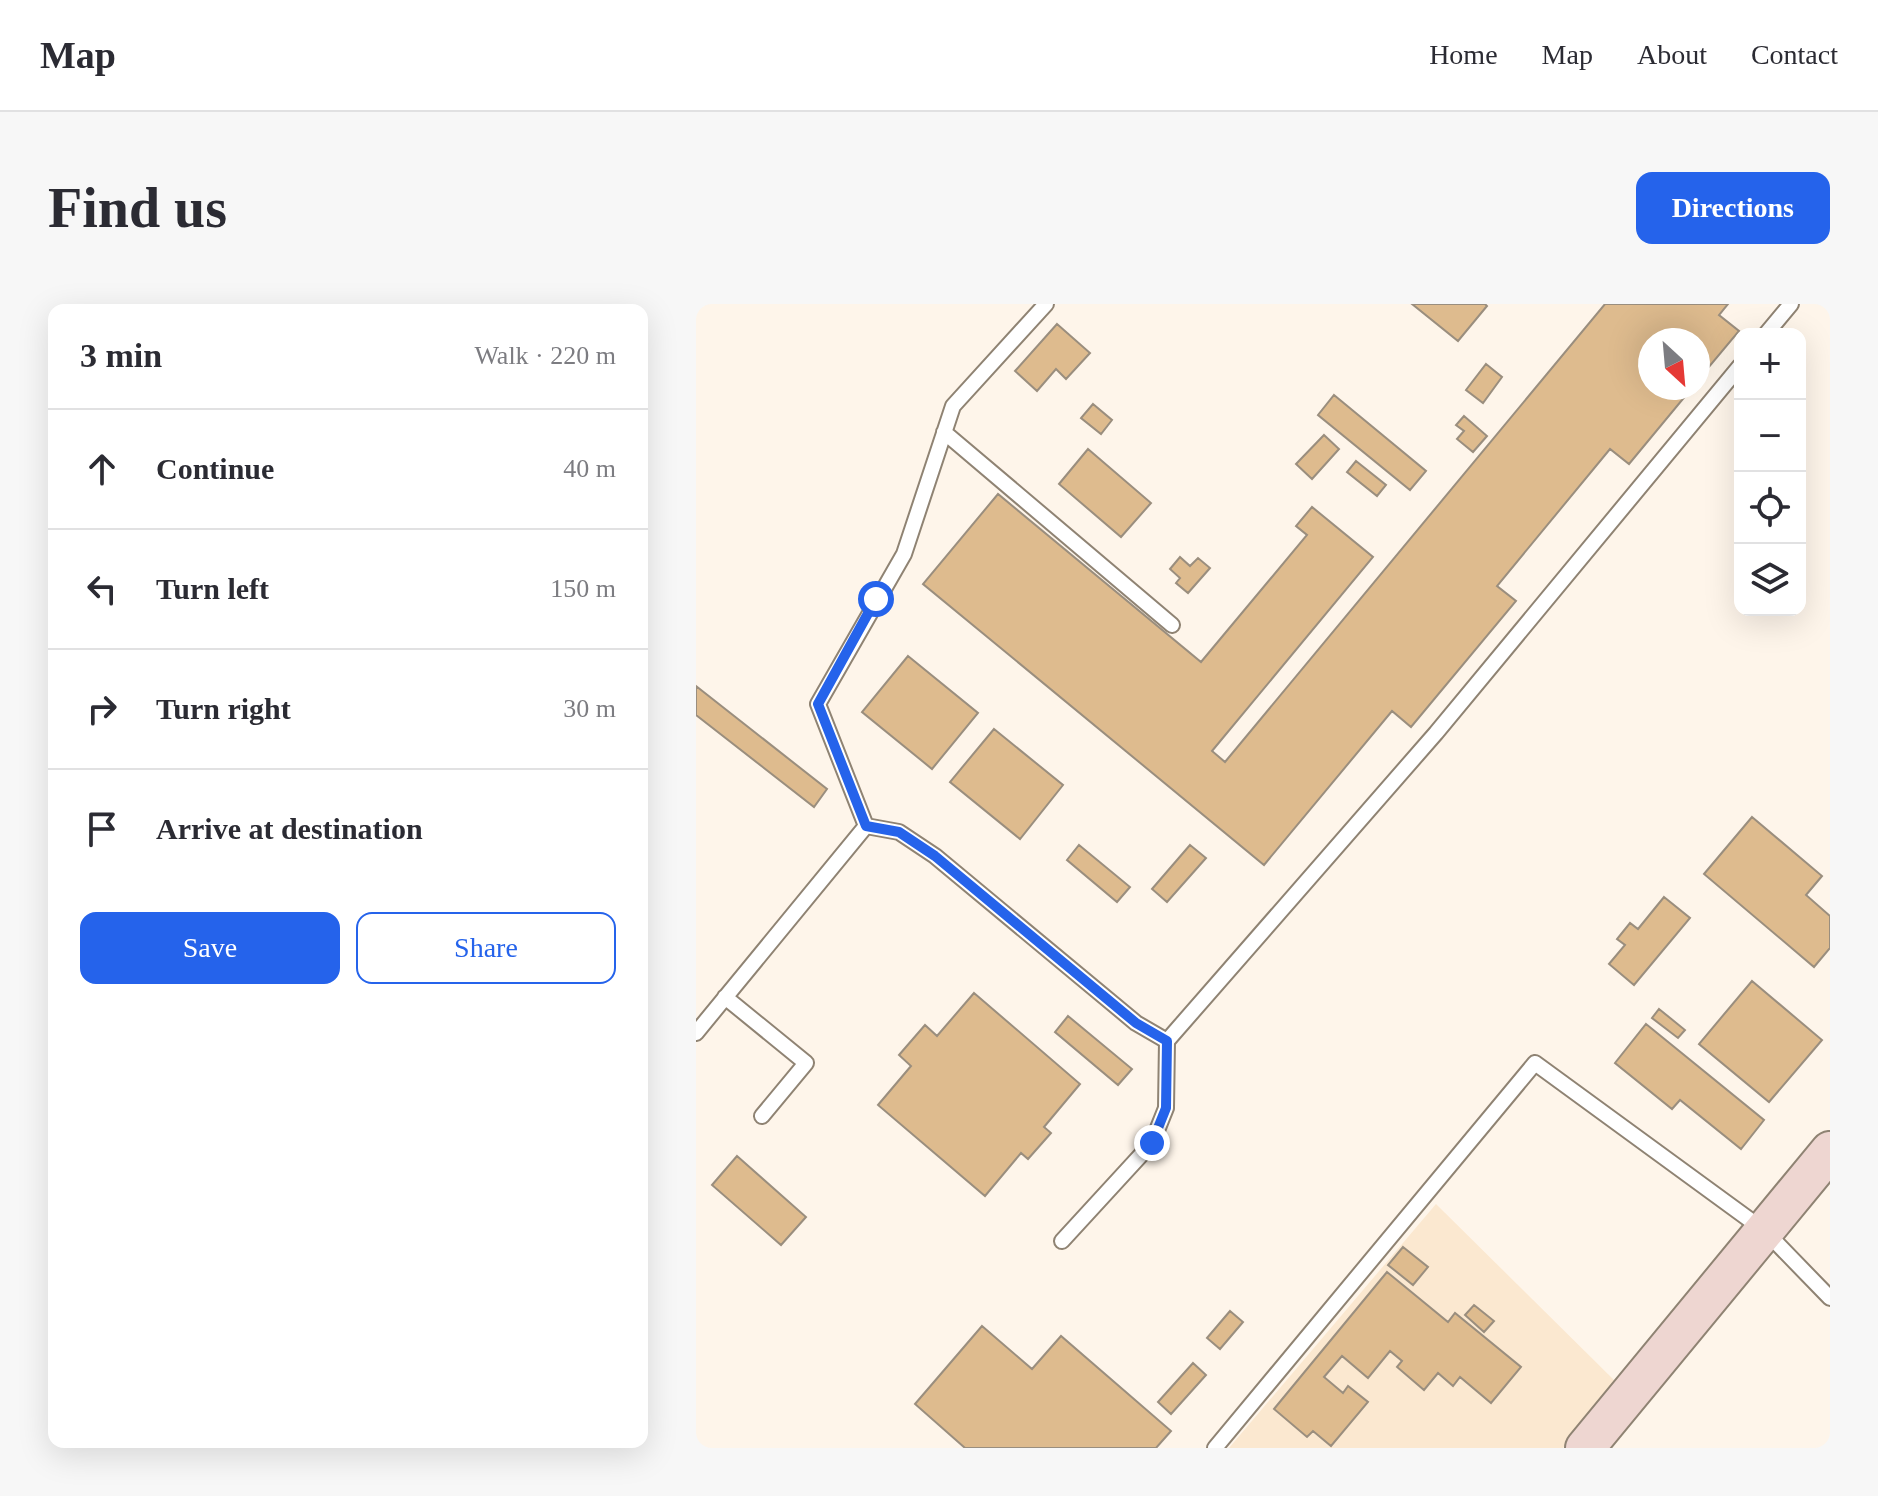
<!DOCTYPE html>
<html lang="en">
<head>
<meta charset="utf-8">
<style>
  body { margin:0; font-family:Georgia,serif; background:#f7f7f7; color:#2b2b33 }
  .controls { position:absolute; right:24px; top:24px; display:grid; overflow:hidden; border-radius:16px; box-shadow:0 8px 32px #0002 }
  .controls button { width:72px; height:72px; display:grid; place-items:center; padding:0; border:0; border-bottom:2px solid #e1e1e2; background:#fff; color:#2b2b33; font:40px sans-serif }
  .compass { position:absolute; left:942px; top:24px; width:72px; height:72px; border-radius:50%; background:#fff; box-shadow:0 8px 32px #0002; rotate:154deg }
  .stop { position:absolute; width:24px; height:24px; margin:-18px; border:6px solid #2563eb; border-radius:50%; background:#fff }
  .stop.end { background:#2563eb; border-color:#fff; box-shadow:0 2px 8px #0008 }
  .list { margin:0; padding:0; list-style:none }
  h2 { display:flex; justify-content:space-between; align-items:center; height:104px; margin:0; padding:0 32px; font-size:34px }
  h2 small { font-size:26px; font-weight:400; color:#7c7c81 }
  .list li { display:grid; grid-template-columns:52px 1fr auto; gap:24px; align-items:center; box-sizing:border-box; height:120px; padding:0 32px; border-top:2px solid #e1e1e2 }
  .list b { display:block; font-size:30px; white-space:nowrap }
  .list em { font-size:26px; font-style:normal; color:#7c7c81 }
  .actions { display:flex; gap:16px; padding:24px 32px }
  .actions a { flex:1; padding:18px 0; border:2px solid #2563eb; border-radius:16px; text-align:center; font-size:28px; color:#2563eb }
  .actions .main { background:#2563eb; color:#fff }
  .icon { flex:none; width:44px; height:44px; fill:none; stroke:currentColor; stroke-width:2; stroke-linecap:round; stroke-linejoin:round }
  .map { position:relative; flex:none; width:1134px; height:1144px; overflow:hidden; border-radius:16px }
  header { display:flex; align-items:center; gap:48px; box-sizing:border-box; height:112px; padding:0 40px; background:#fff; border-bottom:2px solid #e1e1e2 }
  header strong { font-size:38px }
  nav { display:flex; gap:44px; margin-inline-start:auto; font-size:28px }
  .intro { display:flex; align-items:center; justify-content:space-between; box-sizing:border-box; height:192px; padding:0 48px }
  h1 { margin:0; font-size:56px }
  .button { padding:20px 36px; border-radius:16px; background:#2563eb; color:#fff; font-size:28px; font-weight:700 }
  main { display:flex; gap:48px; padding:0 48px }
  aside { flex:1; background:#fff; border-radius:16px; box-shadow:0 8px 32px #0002 }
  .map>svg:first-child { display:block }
</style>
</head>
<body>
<header>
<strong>Map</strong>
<nav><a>Home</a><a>Map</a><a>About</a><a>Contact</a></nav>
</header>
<div class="intro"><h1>Find us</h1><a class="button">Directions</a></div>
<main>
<aside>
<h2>3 min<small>Walk · 220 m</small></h2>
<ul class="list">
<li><svg class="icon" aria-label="ahead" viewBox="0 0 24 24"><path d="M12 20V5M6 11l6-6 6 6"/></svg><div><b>Continue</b></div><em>40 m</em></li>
<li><svg class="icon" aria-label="left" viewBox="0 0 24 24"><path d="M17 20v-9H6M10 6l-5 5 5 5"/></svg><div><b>Turn left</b></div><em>150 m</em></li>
<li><svg class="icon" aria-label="right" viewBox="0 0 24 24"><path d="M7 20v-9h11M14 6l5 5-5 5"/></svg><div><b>Turn right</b></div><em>30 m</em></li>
<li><svg class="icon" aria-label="arrive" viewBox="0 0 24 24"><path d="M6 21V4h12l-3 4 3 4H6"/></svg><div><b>Arrive at destination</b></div></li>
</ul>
<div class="actions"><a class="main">Save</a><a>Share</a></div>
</aside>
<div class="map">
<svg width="1134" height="1144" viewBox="0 0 1134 1144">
  <rect width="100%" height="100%" fill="#fef5ea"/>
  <!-- built -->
  <path fill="#fbe8d0" d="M740,900L921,1079L867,1144H533Z"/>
  <!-- building -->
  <path fill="#debb8e" stroke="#9a8e7e" stroke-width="2" d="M716,0H789L791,2L762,37Z
    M909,0H1032L1023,11L1043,27L1002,76V36H954V84H996L933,160L914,145L801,282L820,297L715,423L696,407L568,561L227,280L302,190L505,358L611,231L600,222L616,203L677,253L516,447L529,458Z
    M361,20L394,49L370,75L360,65L341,87L319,67Z
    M790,60L806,73L787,99L770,86Z
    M638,91L730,167L714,186L622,111Z
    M397,100L416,116L405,130L385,114Z
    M768,112L791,132L777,148L761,135L768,127L760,121Z
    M628,131L643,145L616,175L600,160Z
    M392,145L455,199L425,233L363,180Z
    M660,157L690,181L681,192L651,168Z
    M484,253L494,262L502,254L514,264L492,289L480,279L484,274L474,265Z
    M212,352L282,409L236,465L166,408Z
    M0,382L131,485L118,503L0,411Z
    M298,425L367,481L324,535L254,478Z
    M1056,513L1126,572L1110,591L1134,612V644L1118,663L1008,570Z
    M383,541L434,583L421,598L371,556Z
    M494,541L510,554L471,598L456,585Z
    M968,593L994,614L938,681L913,660L929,641L921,635L934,619L942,625Z
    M1056,677L1126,736L1073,798L1003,740Z
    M278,689L384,780L348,823L355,829L332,855L325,849L289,892L182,801L215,762L203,751L229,721L241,732Z
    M963,705L989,726L982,734L956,714Z
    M372,712L436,765L422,781L359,728Z
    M950,720L1068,816L1045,845L984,796L976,805L919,759Z
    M41,852L110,913L85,941L16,881Z
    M707,943L732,963L717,981L692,961Z
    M691,968L752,1018L759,1009L825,1063L795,1099L764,1073L757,1082L742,1069L728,1086L701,1063L706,1057L694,1047L672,1074L646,1052L628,1073L647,1089L652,1082L672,1098L635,1142L617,1127L611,1133L578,1105Z
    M778,1001L798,1017L788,1028L769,1011Z
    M534,1007L547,1018L524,1045L511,1034Z
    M286,1022L336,1065L365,1032L475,1127L460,1144H269L219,1100Z
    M497,1059L510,1071L475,1110L462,1098Z"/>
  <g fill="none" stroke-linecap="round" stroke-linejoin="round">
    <defs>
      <path id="lane" d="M1070,30L1095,0
        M248,128L476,321
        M170,522L203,528L239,552L440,719L471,737L740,429L1044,62
        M170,522L122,400L208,250L257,102L350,0
        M29,693L110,759L66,812
        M0,729L170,522
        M366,937L456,839L470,804L471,737
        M519,1144L839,759L1069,927L1134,994"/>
      <path id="secondary" d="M889,1144L1134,847"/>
    </defs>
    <!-- lane casing -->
    <use href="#lane" stroke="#8f8373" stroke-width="18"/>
    <!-- secondary casing -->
    <use href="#secondary" stroke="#8f8373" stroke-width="42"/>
    <!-- lane -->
    <use href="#lane" stroke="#fff" stroke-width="14"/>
    <!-- secondary -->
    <use href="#secondary" stroke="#eed6d1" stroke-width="38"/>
  </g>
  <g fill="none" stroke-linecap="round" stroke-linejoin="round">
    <!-- route -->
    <path stroke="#2563eb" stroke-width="10" d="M180,295L122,400L170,522L203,528L239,552L440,719L471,737L470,804L456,839"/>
  </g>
</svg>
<div class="controls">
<button>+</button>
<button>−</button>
<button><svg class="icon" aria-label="locate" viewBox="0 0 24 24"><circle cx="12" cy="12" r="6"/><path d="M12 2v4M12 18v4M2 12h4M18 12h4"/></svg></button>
<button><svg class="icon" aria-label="layers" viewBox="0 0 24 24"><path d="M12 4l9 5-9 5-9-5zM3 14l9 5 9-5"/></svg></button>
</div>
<svg class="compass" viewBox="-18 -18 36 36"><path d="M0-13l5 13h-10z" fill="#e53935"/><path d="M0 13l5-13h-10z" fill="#7c7c81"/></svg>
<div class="stop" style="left:180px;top:295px"></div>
<div class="stop end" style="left:456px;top:839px"></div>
</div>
</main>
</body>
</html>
